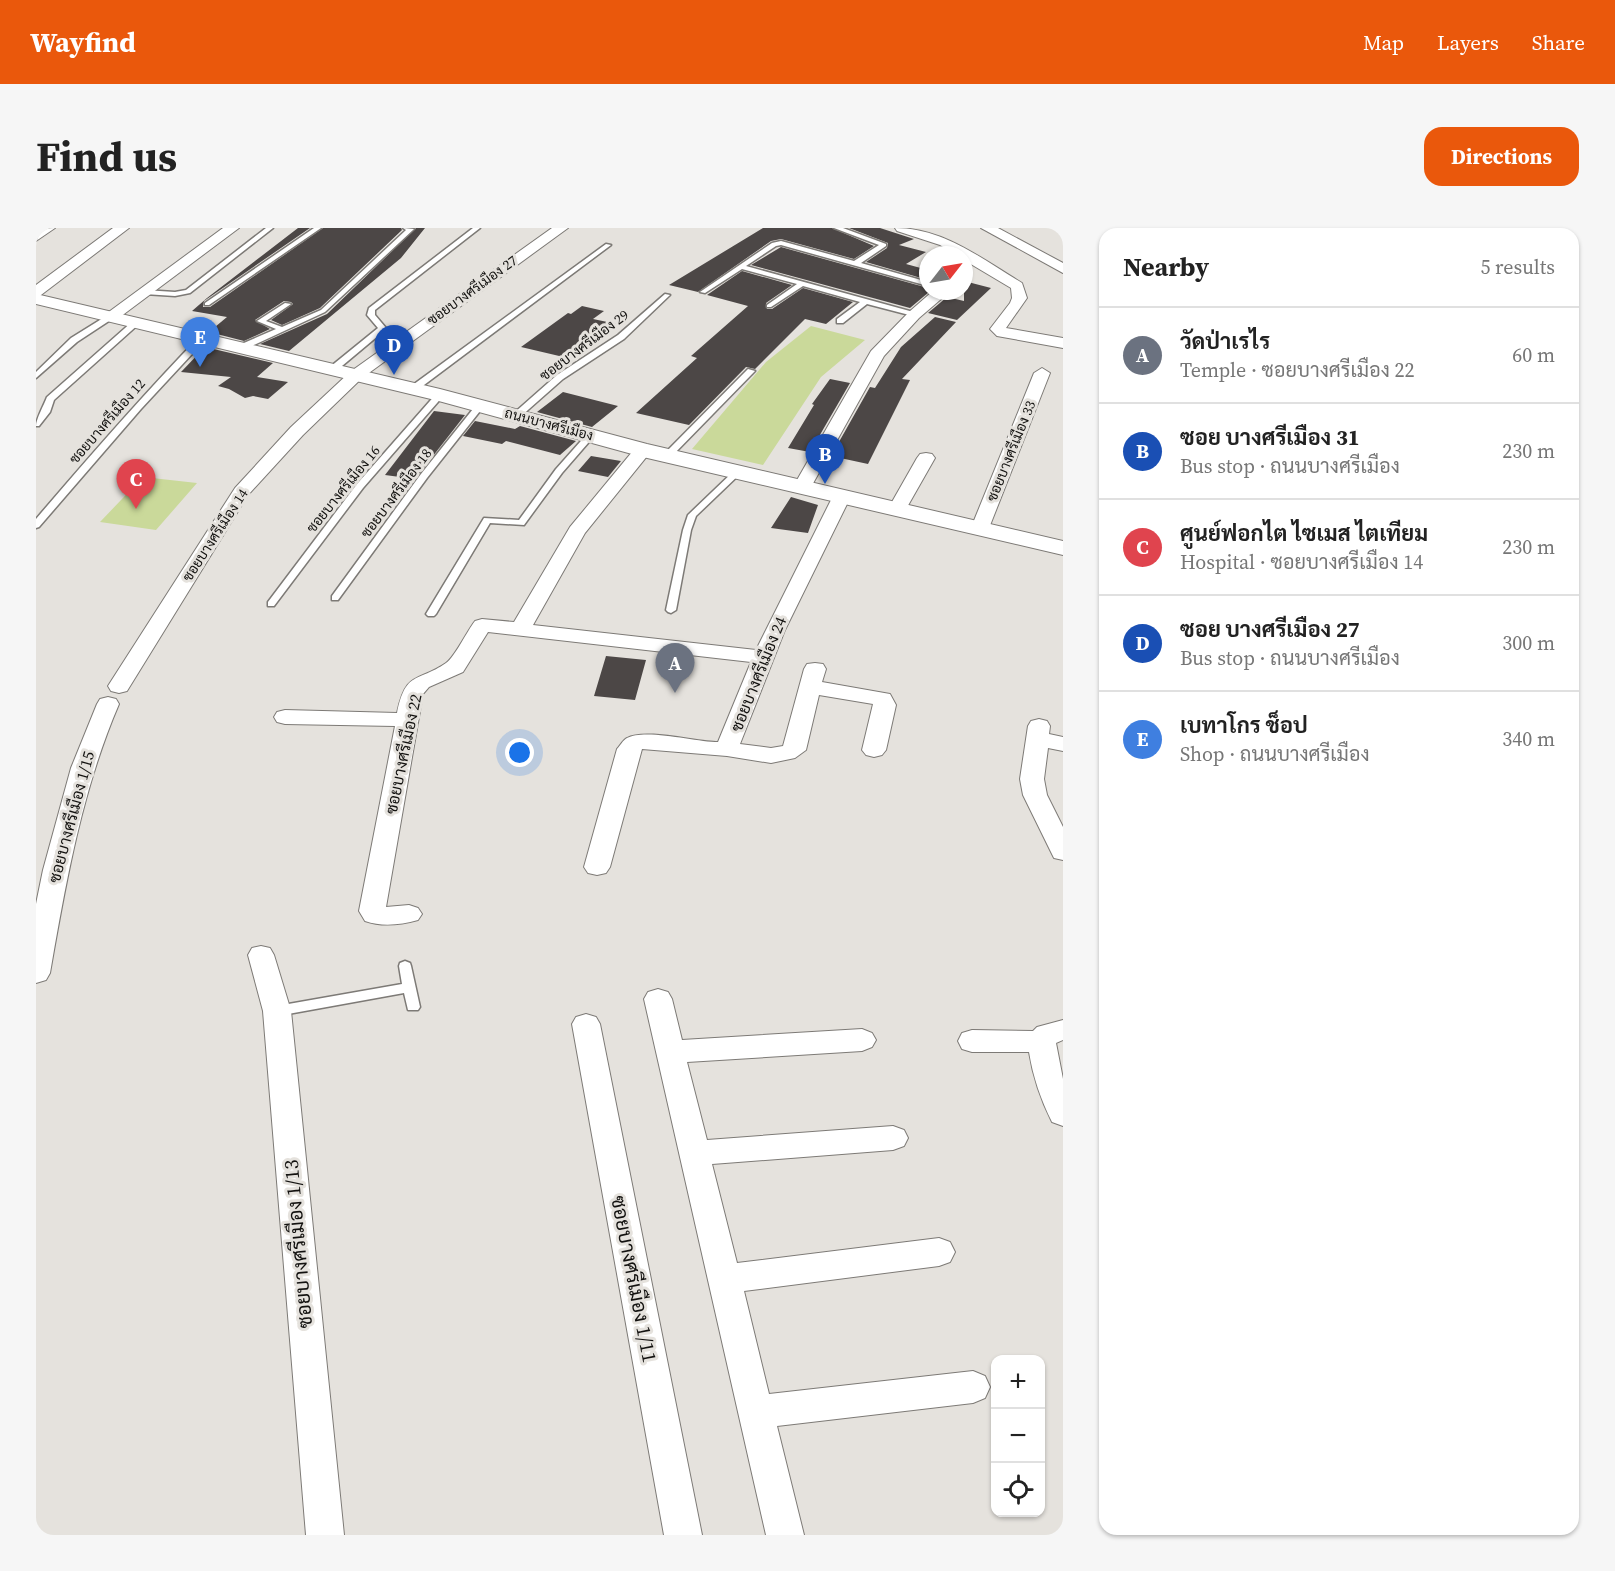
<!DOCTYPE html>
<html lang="en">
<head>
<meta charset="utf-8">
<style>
  body { margin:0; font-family:"Source Serif 4",Sarabun,serif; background:#f6f6f6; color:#222 }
  .controls { position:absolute; right:18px; bottom:18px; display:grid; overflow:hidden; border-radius:12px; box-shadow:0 2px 4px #0004 }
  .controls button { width:54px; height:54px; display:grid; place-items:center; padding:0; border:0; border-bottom:2px solid #e0e0e0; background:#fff; color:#222; font:30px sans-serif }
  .compass { position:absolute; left:883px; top:18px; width:54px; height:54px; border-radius:50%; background:#fff; box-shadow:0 2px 4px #0004; rotate:59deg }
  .you { position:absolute; left:484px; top:525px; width:21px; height:21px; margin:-15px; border:4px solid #fff; border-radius:50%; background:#1a73e8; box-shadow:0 0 0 9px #1a73e833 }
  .badge { display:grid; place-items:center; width:39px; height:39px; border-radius:50%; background:#ea580c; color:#fff; font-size:20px; font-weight:700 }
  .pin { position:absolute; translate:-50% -50px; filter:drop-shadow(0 2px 3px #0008) }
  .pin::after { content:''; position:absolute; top:32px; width:21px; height:18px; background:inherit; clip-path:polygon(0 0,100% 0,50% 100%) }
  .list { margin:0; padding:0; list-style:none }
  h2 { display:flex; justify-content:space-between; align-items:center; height:78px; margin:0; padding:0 24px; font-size:26px }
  h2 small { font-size:20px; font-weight:400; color:#767676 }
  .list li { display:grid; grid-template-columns:39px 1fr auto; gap:18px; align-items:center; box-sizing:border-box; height:96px; padding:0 24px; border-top:2px solid #e0e0e0 }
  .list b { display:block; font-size:22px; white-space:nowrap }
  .list p { margin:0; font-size:20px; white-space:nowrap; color:#767676 }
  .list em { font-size:20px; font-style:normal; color:#767676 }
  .icon { flex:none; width:33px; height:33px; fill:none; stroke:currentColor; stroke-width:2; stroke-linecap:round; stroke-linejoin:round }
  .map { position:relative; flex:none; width:1027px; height:1307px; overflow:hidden; border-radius:18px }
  header { display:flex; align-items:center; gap:36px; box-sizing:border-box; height:84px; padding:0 30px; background:#ea580c; color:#fff }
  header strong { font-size:28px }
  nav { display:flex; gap:33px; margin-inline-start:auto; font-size:21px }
  .intro { display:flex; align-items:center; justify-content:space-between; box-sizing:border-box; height:144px; padding:0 36px }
  h1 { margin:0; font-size:42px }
  .button { padding:15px 27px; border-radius:18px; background:#ea580c; color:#fff; font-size:21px; font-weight:700 }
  main { display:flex; gap:36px; padding:0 36px }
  aside { flex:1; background:#fff; border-radius:18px; box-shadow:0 2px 4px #0004 }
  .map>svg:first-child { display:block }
</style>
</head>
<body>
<header>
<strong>Wayfind</strong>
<nav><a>Map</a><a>Layers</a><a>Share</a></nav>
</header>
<div class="intro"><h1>Find us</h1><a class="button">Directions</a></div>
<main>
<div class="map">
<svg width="1027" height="1307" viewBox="0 0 1027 1307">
  <rect width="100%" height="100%" fill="#e5e2dd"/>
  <!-- green -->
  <path fill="#cad99a" d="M775,98L829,112L785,149L727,237L656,221L730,134Z
    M107,249L161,255L120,302L64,294Z"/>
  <!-- building -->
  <path fill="#4c4746" d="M262,0H274L168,73L167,79H174L287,0H365L366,2L284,80L246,97L235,92L257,76L255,74L248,73L219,92L234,101L208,113L173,104L191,89L156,83L171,70Z
    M380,0H389L365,30L253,123L224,116L291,86Z
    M727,0H796L838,18L818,31L745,11L735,13L662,64L633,57Z
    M813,0H844L878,11L863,17L890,24L870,36L892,42V52L830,34L851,20L852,15Z
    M745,19L892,60L893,64L874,80L715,37Z
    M706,43L756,57L730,75L731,81H736L767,60L817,74L790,96L769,91L719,141L710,139L653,197L600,185L661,130L655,128L712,78L671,67Z
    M928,53L955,60L921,92L892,85L911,69L928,73Z
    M546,78L568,83L557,91L581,96L536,131L485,119L532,85L535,86Z
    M899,89L920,94L866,151L874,152L832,236L795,228L834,159L839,160L865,119Z
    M169,119L237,135L221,149L252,154L232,171L217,168L209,170L193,161L182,158L195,149L145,144Z
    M794,151L814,155L774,224L752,220L778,177L776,176Z
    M527,164L582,178L556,199L501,184Z
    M398,183L429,187L379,251L349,247Z
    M439,193L479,201L484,198L540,213L524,227L470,213L466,216L427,208Z
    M555,228L585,233L572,249L542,243Z
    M755,269L782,277L772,305L735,300Z
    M570,428L610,432L599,472L558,468Z"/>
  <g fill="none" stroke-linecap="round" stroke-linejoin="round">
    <defs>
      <path id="service" d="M230,0H237L154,65L139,68L108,66L105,64L108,62L139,64L150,62Z
        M278,0H285L173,77H169V75Z
        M367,0L378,1L289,84L207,122H201V118L240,101L221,93L249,75L255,76L230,93L246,99L285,82L370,2Z
        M437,0H444L339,82V87L350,100L349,102L300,143H294V139L342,100L331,87L333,80Z
        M798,0H807L850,16V18L825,35L892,54V58L745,17L740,18L710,38L881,85V89L831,76L807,95H801V91L824,74L767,58L735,79H731V77L761,56L706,41L669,65L664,64L736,15L745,13L818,33L843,17Z
        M570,16L575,17L380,163H374V159Z
        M629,66L634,67L588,111L527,151L484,189H478V185L521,147L582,107Z
        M72,87L79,89L41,114L0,150V144L35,110Z
        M97,93L104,95L18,172L14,184L3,198H0C0,191 8,177 11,169Z
        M163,109L170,111L105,181L3,299L0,300V291C53,229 106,168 163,109Z
        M712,141L719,143L634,230H628V226Z
        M401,165L408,167L327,260L238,378H232V374L321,256Z
        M441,176L448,178L391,250L302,372H296V368L385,246Z
        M552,205L559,207L526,245L488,297L454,295L400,386L398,388H392L390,386L448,290L483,292L520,241Z
        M699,242L706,244L660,288L655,302L640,382L635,385L632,384L630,382L647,302L652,287Z
        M369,733L374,735L375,738L384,779L382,782H372L368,765L241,788L236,786L234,783L236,780L241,778L366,756L363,738L364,735Z"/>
      <path id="minor" d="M3,0H19L0,13V3Z
        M77,0H93L5,67L0,68V57Z
        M187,0H203L80,92H70L67,89L70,86Z
        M516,0H532L326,150L267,207L212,267L91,463L83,465L75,463L72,458L199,260L255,199L314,144Z
        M859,0C908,0 946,31 986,55L991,70L970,100L1027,110V120L961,108L954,101L974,75L976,70L975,60L928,32V27H921L904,17L861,3Z
        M945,0H962L1027,35V45Z
        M897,63H911V66L883,90L848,128L775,259L772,263H760L757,259L835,123L873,84Z
        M1006,140L1014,145L953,300L951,304H937L935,300L998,145Z
        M607,217L613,218L616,222L549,305L497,397L720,422L799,264H813L815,268L749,402L704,516L735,520L747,518L768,441L771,436L779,435L787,436L790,441L786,454L854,466L860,477L850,522L846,527L838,529L830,527L826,522L837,476L783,467L770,522L759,530L735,535L691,528L606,521L574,639L570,645L561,647L552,645L548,639L581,521C584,518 587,512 591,510C609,500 660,514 682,514L715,434L452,404L427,444L393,459L387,466L350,679L373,677L382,680L386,686L382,692C364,697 346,699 329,693L323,683L359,498L249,496L241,494L238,489L241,484L249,482L361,485C370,442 381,455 410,435C419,429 431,403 439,393L446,391L478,394L534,299L601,218Z
        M890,225L896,226L899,230L870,281L868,285H854L852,281L881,230L884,226Z
        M72,469L80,471L83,476C46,562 30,653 14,745L10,752L0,755V676L7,642L35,540L61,476L64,471Z
        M1003,491L1011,493L1014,498L1013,506L1027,509V523L1012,520L1008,551L1011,567L1027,599V632L1018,630L1015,624L987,567L984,551L992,498L995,493Z
        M225,718L234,720L238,727L255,783L308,1307H270L227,783L212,727L216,720Z
        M622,761L632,764L636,771L646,812L826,801L836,805L840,812L836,819L826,823L651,834L671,912L857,898L868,902L872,910L868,918L857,922L676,936L701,1035L903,1010L914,1014L919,1024L914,1034L903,1038L708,1063L733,1166L937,1143L949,1148L954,1159L949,1170L937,1175L741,1198L768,1307H730L608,771L612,764Z
        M550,786L560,789L564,796L666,1307H628L536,796L540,789Z
        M1027,792V812L1020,815L1027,851V898L1016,894C1005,872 997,849 993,824H936L926,821L922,813L926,805L936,802L997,803L1001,799Z"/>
      <path id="tertiary" d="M0,66L404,161L611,216L1027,313V327L607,229L399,172L0,76Z"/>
    </defs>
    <!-- service casing -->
    <use href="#service" stroke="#7d7a76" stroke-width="3"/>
    <!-- minor casing -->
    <use href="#minor" stroke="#7d7a76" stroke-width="2"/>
    <!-- tertiary casing -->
    <use href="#tertiary" stroke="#7d7a76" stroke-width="2"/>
    <!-- service -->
    <use href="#service" fill="#fff" fill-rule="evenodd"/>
    <!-- minor -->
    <use href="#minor" fill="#fff" fill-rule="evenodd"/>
    <!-- tertiary -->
    <use href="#tertiary" fill="#fff" fill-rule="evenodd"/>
  </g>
  <g text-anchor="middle" stroke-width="6" stroke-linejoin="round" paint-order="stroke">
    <!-- far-street labels -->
    <g font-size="14" fill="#131210" stroke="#e5e2dd">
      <text transform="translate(436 62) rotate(-36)" y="5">ซอยบางศรีเมือง 27</text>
      <text transform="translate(548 117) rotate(-37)" y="5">ซอยบางศรีเมือง 29</text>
      <text transform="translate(71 193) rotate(-49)" y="5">ซอยบางศรีเมือง 12</text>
      <text transform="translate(513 196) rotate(15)" y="5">ถนนบางศรีเมือง</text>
      <text transform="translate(975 223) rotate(-68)" y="5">ซอยบางศรีเมือง 33</text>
      <text transform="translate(307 261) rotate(-51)" y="5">ซอยบางศรีเมือง 16</text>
      <text transform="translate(360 265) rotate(-53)" y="5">ซอยบางศรีเมือง 18</text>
      <text transform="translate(179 307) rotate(-57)" y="5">ซอยบางศรีเมือง 14</text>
    </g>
    <!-- street labels -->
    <g font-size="16" fill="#131210" stroke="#e5e2dd">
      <text transform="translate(722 446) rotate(-68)" y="6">ซอยบางศรีเมือง 24</text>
      <text transform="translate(367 526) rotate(-78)" y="6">ซอยบางศรีเมือง 22</text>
      <text transform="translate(35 589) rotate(-75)" y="6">ซอยบางศรีเมือง 1/15</text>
    </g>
    <!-- near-street labels -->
    <g font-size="20" fill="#131210" stroke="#e5e2dd">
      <text transform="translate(262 1016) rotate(-95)" y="7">ซอยบางศรีเมือง 1/13</text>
      <text transform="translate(598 1051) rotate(79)" y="7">ซอยบางศรีเมือง 1/11</text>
    </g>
  </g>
</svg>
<div class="controls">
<button>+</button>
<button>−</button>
<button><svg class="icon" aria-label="locate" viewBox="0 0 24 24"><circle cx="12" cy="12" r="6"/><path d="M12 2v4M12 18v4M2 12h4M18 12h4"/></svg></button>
</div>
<svg class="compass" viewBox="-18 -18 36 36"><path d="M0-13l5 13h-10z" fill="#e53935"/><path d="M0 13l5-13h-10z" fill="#767676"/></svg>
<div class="you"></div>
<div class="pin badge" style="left:639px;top:465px;background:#6b7280">A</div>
<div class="pin badge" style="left:789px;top:256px;background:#1a4fb4">B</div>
<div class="pin badge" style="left:100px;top:281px;background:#e0444e">C</div>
<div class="pin badge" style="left:358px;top:147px;background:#1a4fb4">D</div>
<div class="pin badge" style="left:164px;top:139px;background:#3f7fe0">E</div>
</div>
<aside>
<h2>Nearby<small>5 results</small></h2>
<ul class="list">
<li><span class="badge" style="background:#6b7280">A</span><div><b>วัดป่าเรไร</b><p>Temple · ซอยบางศรีเมือง 22</p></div><em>60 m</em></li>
<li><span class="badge" style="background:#1a4fb4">B</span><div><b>ซอย บางศรีเมือง 31</b><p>Bus stop · ถนนบางศรีเมือง</p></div><em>230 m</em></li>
<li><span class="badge" style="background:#e0444e">C</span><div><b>ศูนย์ฟอกไต ไซเมส ไตเทียม</b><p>Hospital · ซอยบางศรีเมือง 14</p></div><em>230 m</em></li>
<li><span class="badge" style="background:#1a4fb4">D</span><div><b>ซอย บางศรีเมือง 27</b><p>Bus stop · ถนนบางศรีเมือง</p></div><em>300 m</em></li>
<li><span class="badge" style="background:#3f7fe0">E</span><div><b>เบทาโกร ช็อป</b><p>Shop · ถนนบางศรีเมือง</p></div><em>340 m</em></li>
</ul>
</aside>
</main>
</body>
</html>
